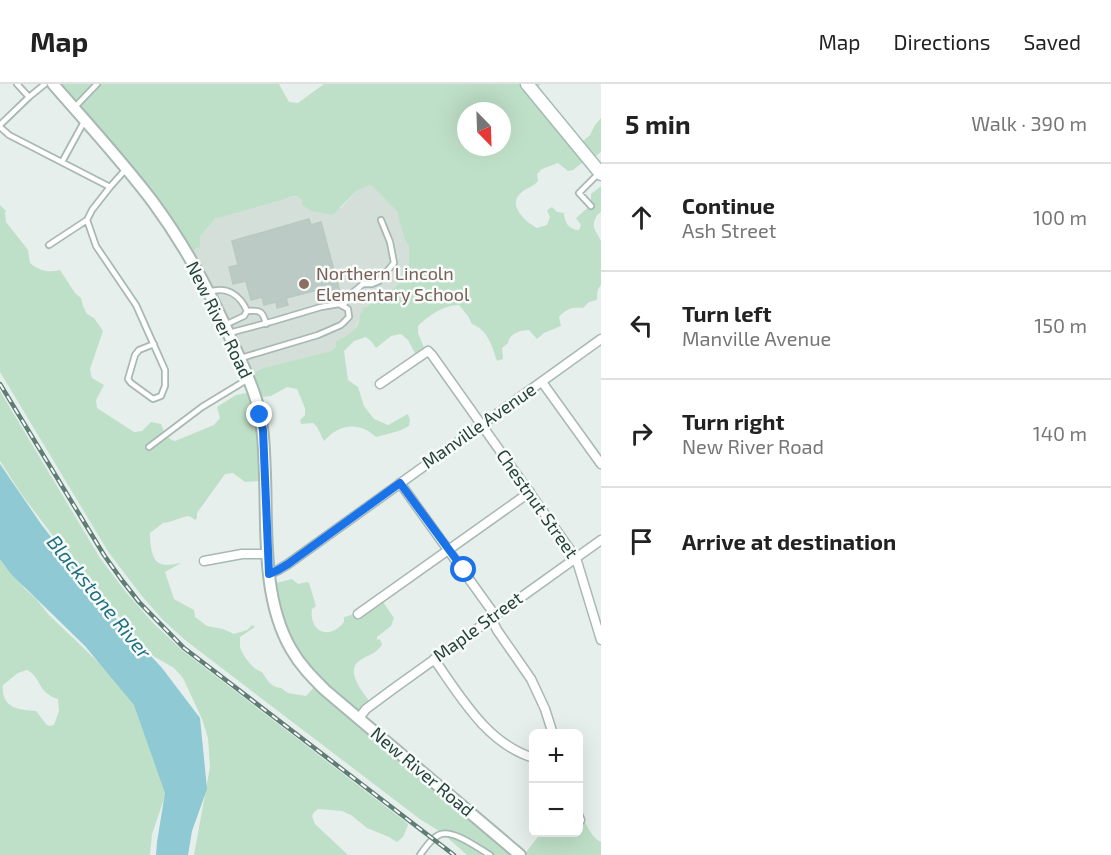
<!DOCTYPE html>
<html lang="en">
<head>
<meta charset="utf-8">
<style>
  body { margin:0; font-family:"Exo 2",sans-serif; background:#f2f2f2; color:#222 }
  .controls { position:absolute; right:18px; bottom:18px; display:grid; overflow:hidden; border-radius:9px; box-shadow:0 6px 24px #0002 }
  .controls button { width:54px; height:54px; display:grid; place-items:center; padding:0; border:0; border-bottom:2px solid #e0e0e0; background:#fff; color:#222; font:30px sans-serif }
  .compass { position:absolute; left:457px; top:18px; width:54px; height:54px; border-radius:50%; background:#fff; box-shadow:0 6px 24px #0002; rotate:157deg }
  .stop { position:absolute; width:18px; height:18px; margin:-14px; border:4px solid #1a73e8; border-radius:50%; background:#fff }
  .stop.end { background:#1a73e8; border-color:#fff; box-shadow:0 2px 6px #0008 }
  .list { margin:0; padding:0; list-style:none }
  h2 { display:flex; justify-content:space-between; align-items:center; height:78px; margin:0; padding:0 24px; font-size:26px }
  h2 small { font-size:20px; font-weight:400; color:#767676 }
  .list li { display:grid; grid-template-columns:39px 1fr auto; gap:18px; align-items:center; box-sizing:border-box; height:108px; padding:0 24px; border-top:2px solid #e0e0e0 }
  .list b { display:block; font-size:22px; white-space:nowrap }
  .list p { margin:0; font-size:20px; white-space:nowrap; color:#767676 }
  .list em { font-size:20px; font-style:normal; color:#767676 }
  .icon { flex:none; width:33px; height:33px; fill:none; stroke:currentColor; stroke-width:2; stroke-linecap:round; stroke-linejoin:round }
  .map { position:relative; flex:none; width:601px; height:771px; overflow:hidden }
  header { display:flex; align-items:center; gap:36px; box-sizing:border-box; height:84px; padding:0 30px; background:#fff; border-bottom:2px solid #e0e0e0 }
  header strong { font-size:28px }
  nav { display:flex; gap:33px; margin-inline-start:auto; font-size:21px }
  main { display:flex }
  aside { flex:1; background:#fff }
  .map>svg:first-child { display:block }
</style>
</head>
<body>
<header>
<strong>Map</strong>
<nav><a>Map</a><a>Directions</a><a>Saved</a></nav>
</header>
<main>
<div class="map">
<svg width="601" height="771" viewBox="0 0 601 771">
  <rect width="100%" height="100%" fill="#e6efeb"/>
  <!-- built -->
  <path fill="#d4dfda" d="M371,101L398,127L404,154L409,163V189L381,217L370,220L363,227L353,249L336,257V263L331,267L266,283L250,289L192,168L200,163V153L215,135L286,115L291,112L299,113L302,116L341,124L356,107Z"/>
  <!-- green -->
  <path fill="#bfe0c8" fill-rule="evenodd" d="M52,0H279L289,18L298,19L324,0H541L534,6L578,61L590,51L595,41L601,34V68L591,76L587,75L573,86L568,87L558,79L542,85L537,90L538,97C533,103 528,103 522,108C506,120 525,138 537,144L547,141L550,133L547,126L552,123L557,128L564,129C564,138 569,146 579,146L581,141L576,134L591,121V110L601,102V128L597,131L594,138V144L601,157V201C597,205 597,210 597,216L589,218L583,224C574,222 565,225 559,233L561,242L544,249L537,255L529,246C520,246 509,250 508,259L502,264L503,275L497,277C492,262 488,246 472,240L468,232L459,221C444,221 428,232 418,242V249L425,266L416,271L408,256L401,250L391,252L376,264L372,258L366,253L354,257L344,267L348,296L358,303L364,322L374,335L388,341L408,330L410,336L409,342L399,347L376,353C359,337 339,340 324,357L317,343L313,339L301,340L300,336L305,331V324L297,305L287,303L271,312L255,314L262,346L261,397L245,398L233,389L225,390L197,429V434L195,436L191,433L187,432L169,438L163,439L150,449C150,458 151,477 161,480C167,482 175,480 181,479L165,488L174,515L194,526L195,533L207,542L223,545L234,550L247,546L252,541L255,543L240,553C240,556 240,560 240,563C243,572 253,586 262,588C267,595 271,604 281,604L288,609L306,612L319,598L291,563L272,500L292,495L298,500L307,498L309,499L316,522L312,525C309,549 330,556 344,538V533C357,531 369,520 379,512L394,534L391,542L377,553V556L380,555L382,561C373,572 369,570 359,577C345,587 363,609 370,618L359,631L524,771L537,754L539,749L578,748L579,728C581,733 585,737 587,742C591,749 593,754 601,758V771H467L441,748L421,736L185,556L162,535L141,511L109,469L0,288V121L6,127L5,129L6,138L28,166L30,179C39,187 49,189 60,186L75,209L81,214L83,222L87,230L94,234L103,247L90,285L92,294L104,301L96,316L97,324L134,348L142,347L151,338L161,340C164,347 166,355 175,357L214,341L220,334L217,323L236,311L252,308L248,290L266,283L331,267L336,263V257C348,251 359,247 360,231L363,227L362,224L367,223L370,220L381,217L409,189V163L404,154L397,127L371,101L356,107L333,131L312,127L302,121V116C297,111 292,111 286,115L215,135L200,153V163L188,170L161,129ZM466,27H502V63H466Z
    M0,307L100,474L125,507L154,540L183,567L407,739L408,741L403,753L397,758L389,753L367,744L351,731L342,727L318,725L314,728L312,732L315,740L348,771H194L210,683L208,654L202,635L183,594L174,584L155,573L141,561L120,534L79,486L22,411L0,377Z
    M0,469L25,505L36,515L49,531L141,619L166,709L152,750L150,771H0ZM27,586C39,592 38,603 48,610C51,613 55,614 58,615L59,627L54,641L49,642L46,640L36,627C18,626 1,624 3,601L18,589Z"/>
  <!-- water -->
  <path fill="#8ec9d4" d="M0,380L41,440L100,517L162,584L200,634L207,705L192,747L188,771H156L157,758L165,709L134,621L85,562L11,490L0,475Z"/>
  <!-- building -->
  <path fill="#bbcac4" stroke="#b8c9c2" stroke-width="1.5" d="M309,135L311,141L321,138L340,208L331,210L330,207L319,209L318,206L286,214L288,221L277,224L276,218L264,221L262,213L251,216L246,197L233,200L229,183L238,181L232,157Z"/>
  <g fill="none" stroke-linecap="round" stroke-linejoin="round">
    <defs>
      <path id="service" d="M17,0L29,13
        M74,24L97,0
        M0,41L29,13L45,0
        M0,43L9,51L110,103L92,126L87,136L96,162L136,221L161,277L165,286V302L161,312L153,315L131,299L128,295L135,271L139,266L154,260
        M62,78L85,36
        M110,103L126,85
        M591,122L579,109L598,90
        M49,161L87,136
        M209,208C227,202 240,211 247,227
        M343,222L351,210L363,200H372L379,197L394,179L390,158L381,136
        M225,241L244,232L247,227C260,226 263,227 266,240
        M229,249L274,237L321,223L339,220L348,225L349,233L341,241L318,251L241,274
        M149,363L202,323L248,295
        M420,771C425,764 432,753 441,750C454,746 478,764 490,771"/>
      <path id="minor" d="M542,298L601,380
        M380,300L428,267L432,271L576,474L601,556
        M400,399L492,527L494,540L497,546L531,595L545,625L553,650
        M204,477L242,470H268
        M269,490L278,486L288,480L601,255
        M358,530L530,408
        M434,575C460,612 487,660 534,674
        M359,634L366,625L393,605L601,456
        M578,731L580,736"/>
      <path id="tertiary" d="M53,0C87,39 122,77 153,118C186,163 213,213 235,264C243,282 252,300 257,319C264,343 264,367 265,391C267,447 262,515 291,565C300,581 312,593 325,606L520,771"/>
      <path id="secondary" d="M527,0L601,90"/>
    </defs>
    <!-- service casing -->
    <use href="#service" stroke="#a8b8b2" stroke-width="8"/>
    <!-- minor casing -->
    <use href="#minor" stroke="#a8b8b2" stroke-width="11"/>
    <!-- tertiary casing -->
    <use href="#tertiary" stroke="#a8b8b2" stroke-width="14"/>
    <!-- secondary casing -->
    <use href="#secondary" stroke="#a4bbb3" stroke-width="15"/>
    <!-- service -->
    <use href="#service" stroke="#fff" stroke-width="4.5"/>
    <!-- minor -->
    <use href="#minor" stroke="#fff" stroke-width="8"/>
    <!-- tertiary -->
    <use href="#tertiary" stroke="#fff" stroke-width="10"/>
    <!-- secondary -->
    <use href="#secondary" stroke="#fff" stroke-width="12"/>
    <defs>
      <path id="rail" d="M0,300L104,471L121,495L139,518L184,564L454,771"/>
    </defs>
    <!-- rail casing -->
    <use href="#rail" stroke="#5f7d75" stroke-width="4.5"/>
    <!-- rail -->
    <use href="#rail" stroke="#f7fbf9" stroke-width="2" stroke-dasharray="7" stroke-linecap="butt"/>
  </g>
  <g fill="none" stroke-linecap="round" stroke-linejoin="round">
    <!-- route -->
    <path stroke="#1a73e8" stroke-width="8" d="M260,331L263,346L269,490L278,486L288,480L400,399L464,486"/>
  </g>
  <!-- markers -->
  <circle fill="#8d6e63" stroke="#f7fbf9" stroke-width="2" cx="304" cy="200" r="6"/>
  <g text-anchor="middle" stroke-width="5" stroke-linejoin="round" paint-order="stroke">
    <!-- education labels -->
    <g font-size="18" fill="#785e54" stroke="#f7fbf9" text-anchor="start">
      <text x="316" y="196">Northern Lincoln<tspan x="316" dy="21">Elementary School</tspan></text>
    </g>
    <!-- street labels -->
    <g font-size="18" fill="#24423a" stroke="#f7fbf9">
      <text transform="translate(219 236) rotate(64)" y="6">New River Road</text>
      <text transform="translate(479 342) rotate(-35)" y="6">Manville Avenue</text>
      <text transform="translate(537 420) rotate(55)" y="6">Chestnut Street</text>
      <text transform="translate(478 543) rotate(-36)" y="6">Maple Street</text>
      <text transform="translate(422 688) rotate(40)" y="6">New River Road</text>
    </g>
    <!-- water labels -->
    <g font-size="20" font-style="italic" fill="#1c6f80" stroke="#f7fbf9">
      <text transform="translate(99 513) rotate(51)" y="7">Blackstone River</text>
    </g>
  </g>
</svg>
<div class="controls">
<button>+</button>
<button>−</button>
</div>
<svg class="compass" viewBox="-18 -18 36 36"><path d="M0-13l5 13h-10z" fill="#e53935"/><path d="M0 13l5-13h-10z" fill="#767676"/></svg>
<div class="stop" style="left:464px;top:486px"></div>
<div class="stop end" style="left:260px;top:331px"></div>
</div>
<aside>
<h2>5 min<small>Walk · 390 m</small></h2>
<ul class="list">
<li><svg class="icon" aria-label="ahead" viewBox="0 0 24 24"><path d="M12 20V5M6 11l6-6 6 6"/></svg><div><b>Continue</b><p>Ash Street</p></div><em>100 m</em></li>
<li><svg class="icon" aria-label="left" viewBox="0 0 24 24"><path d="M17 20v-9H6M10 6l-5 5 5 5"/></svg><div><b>Turn left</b><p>Manville Avenue</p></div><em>150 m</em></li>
<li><svg class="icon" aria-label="right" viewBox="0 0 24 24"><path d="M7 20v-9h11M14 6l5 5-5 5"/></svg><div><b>Turn right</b><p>New River Road</p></div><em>140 m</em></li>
<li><svg class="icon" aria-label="arrive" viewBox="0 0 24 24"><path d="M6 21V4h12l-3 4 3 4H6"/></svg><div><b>Arrive at destination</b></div></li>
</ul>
</aside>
</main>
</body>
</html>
